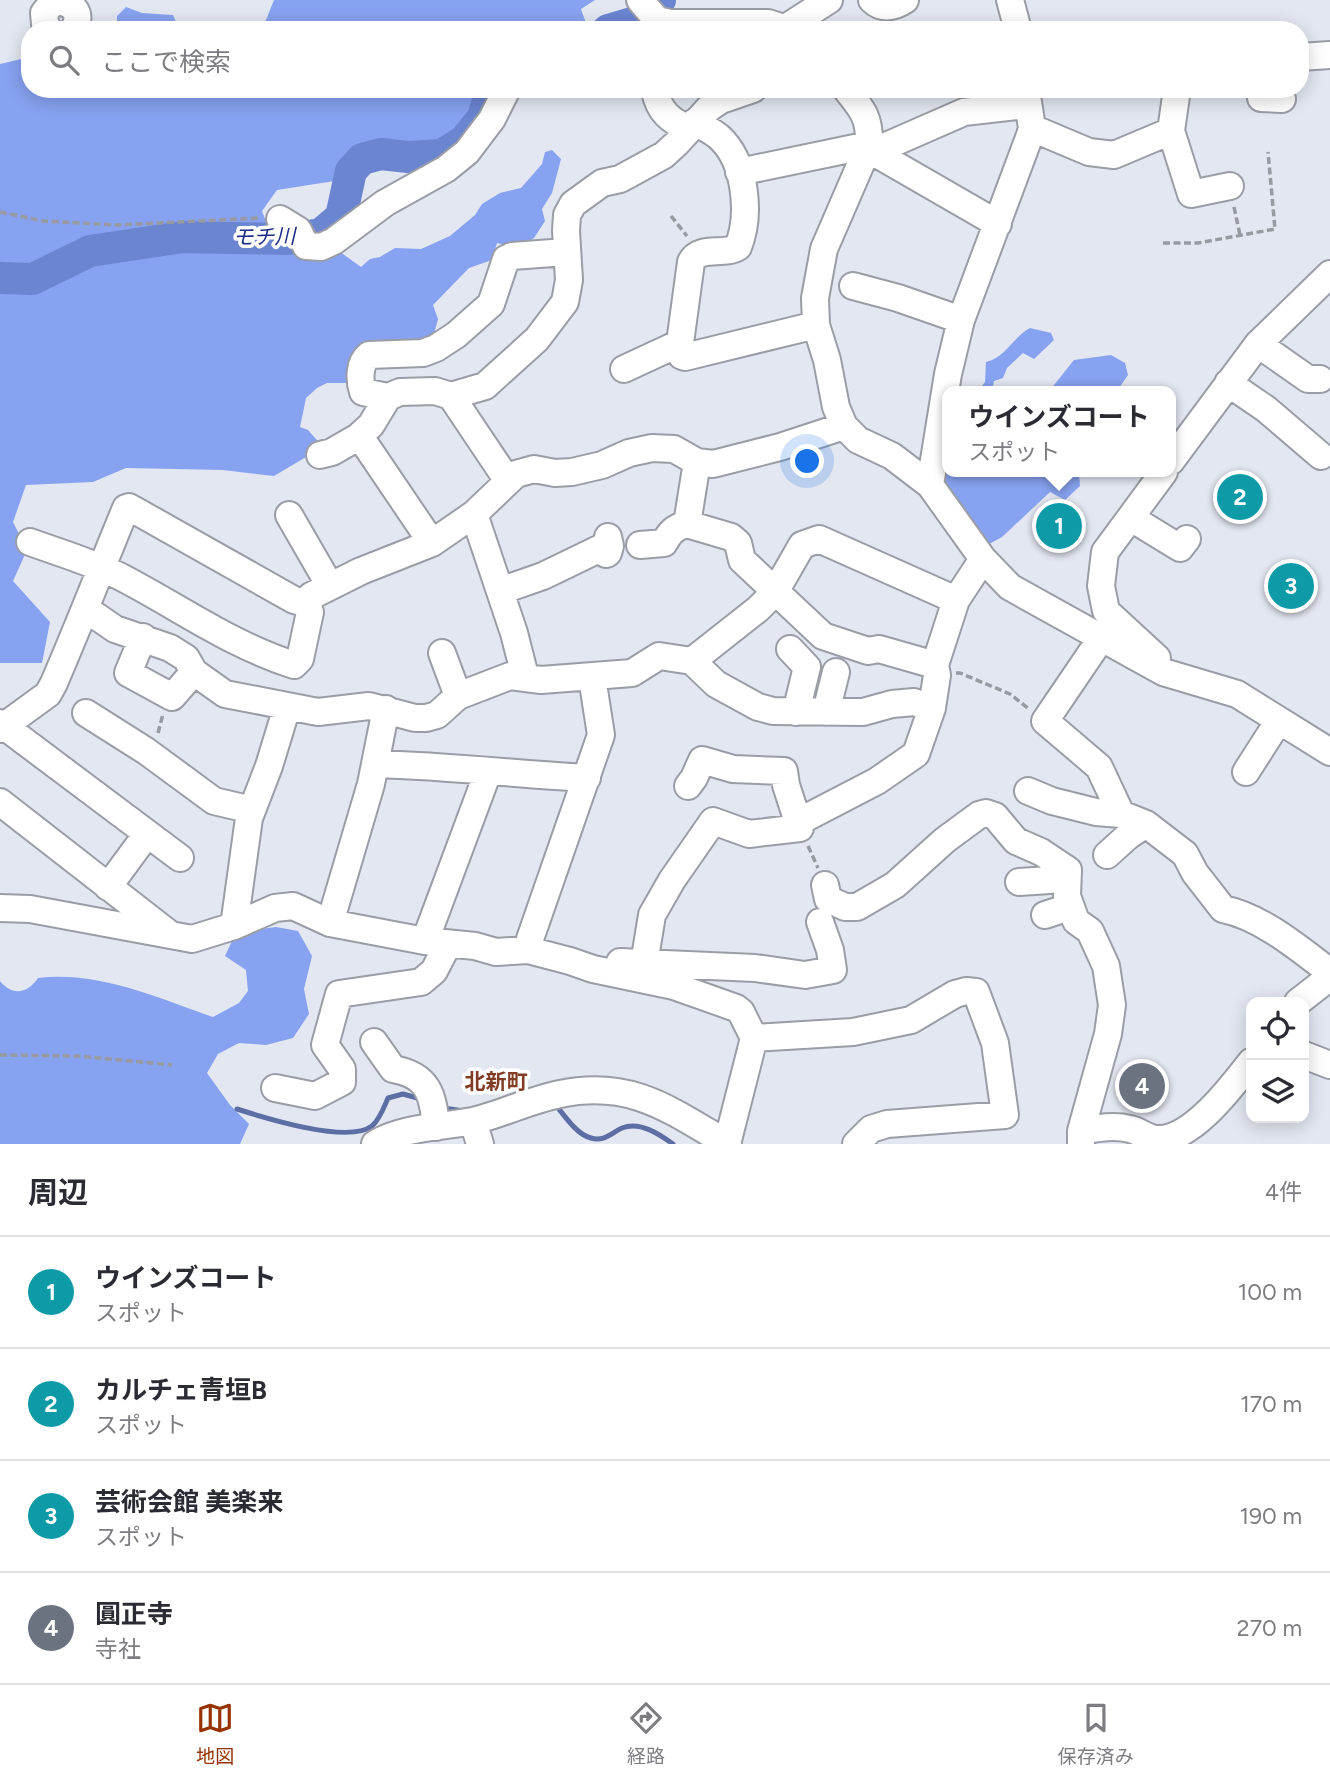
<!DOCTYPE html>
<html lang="ja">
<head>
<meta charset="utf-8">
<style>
  body { margin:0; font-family:Figtree,"Noto Sans JP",sans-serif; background:#f7f7f7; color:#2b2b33 }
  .controls { position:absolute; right:21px; bottom:21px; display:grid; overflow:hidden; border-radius:14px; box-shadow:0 4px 18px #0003 }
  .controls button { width:63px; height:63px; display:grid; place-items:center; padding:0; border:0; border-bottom:2px solid #e1e1e2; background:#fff; color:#2b2b33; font:35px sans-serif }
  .you { position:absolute; left:808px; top:462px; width:24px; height:24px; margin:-18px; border:5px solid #fff; border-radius:50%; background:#1a73e8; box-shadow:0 0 0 10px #1a73e833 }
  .badge { display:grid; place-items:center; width:46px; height:46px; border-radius:50%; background:#963100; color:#fff; font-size:23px; font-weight:700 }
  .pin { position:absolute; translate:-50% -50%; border:4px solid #fff; box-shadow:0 2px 7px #0006 }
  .popup { position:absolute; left:942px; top:386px; width:234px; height:91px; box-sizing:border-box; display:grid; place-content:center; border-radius:14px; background:#fff; filter:drop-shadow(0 2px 5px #0005); font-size:23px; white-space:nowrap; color:#7c7c81 }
  .popup b { font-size:26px; color:#2b2b33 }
  .popup::after { content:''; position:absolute; left:50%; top:100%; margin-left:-14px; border:14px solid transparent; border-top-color:#fff }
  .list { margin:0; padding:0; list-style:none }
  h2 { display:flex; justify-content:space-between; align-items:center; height:91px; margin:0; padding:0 28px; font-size:30px }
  h2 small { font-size:23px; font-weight:400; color:#7c7c81 }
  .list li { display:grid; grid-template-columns:46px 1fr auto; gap:21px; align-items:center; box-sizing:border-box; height:112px; padding:0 28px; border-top:2px solid #e1e1e2 }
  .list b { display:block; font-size:26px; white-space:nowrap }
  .list p { margin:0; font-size:23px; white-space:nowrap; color:#7c7c81 }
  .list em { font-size:23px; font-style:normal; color:#7c7c81 }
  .icon { flex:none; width:38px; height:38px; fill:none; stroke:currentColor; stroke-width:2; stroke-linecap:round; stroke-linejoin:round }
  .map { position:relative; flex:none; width:1330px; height:1144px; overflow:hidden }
  .search { position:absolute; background:#fff; box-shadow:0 4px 18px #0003; left:21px; right:21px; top:21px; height:77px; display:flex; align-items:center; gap:18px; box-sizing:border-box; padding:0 24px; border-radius:28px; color:#7c7c81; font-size:26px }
  .sheet { height:539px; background:#fff }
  nav { display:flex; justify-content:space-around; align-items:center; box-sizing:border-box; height:98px; border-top:2px solid #e1e1e2; background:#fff; font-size:19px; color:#7c7c81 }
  nav a { display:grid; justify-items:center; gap:4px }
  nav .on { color:#963100 }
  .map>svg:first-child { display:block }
</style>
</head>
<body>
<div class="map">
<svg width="1330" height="1144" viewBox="0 0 1330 1144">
  <rect width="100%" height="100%" fill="#e3e7f1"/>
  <!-- forest -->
  <path fill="#87a2f0" d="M274,0H595L581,9L587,26L573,30H262Z
    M126,7L142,13L173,15L179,29L181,30H117V16Z
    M30,57V89H483L475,107L451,142L428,151L398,144L357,148L341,180L277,190L262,211L268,227L306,259L336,249L361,267L370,259L380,257L395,248L421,249L450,236L475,215L482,204L500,193L521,188L542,164L545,152L552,150L561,159L552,193L542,209L545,221L534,238L518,249L497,243L492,260L469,268L433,305L438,319L434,334L406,343L351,383H327L317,388L306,398L300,427L308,430L323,447L274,476L223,470L126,468L93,482L26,485L13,522L27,550L13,581L50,622L42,663H0V64Z
    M1030,328L1051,333L1054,340L1034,359L1023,353L1007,368L1003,378L994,381L992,391H965L979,390L985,382L986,362C1005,358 1013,337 1030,328Z
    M1111,355L1125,363L1128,375L1117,391L1050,390L1074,360Z
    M947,428V472H1079L1080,486L1065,500L1050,492L1002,537L989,544L943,490Z
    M276,927L298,931L312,956L304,989L309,1014L293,1038L266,1045L239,1043L218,1054L207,1073L230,1105L249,1124L240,1144H0V981C13,997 28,993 38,978C100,971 157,998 213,1017L239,1003L248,991L246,970L225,956L232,941L253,930Z"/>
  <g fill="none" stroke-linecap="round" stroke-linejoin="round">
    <!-- stream -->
    <path stroke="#5c6ea4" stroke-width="5" d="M555,1104C564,1115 577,1135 591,1138C604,1142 611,1133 622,1128C640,1121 659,1134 673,1144
      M443,1108L464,1111
      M237,1109C265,1118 348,1144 372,1126C380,1119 384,1107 388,1098L403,1094L421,1099"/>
    <!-- river -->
    <path stroke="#6c85d1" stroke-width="32" d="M608,30L645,19L660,0
      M0,278L33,279L90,251L183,237L288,239L321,234L341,217L351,171L362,159L381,154L408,157L442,155L464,141L483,118L491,89"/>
    <defs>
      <path id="minor" d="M640,0L657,20L670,23H768L790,30
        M872,0C882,10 894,7 905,0
        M1010,0L1018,30
        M787,27L829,0
        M49,30L45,24L44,13L53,2C71,0 85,13 73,30
        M1300,57L1330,55
        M846,89C862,109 870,117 869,145L824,249L815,298L816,325L827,360L836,407L844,426L858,440L892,456L930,485L983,559L1010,587L1163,672L1237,694L1330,752
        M1260,89L1261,98L1282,99
        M655,91C659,112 671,121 689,129
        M695,122C703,127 712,131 719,137C746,161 751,215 738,247C724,256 699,245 691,262L680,343L682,356L685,357L816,325
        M1032,128L1089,152L1114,155L1171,131L1177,89
        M1171,131L1191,194L1230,186
        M868,149L998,224
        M739,172L869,145L884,147L964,112L1027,105
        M280,219L298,230L306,246L321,247L334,241L385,203L446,169L467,152L492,119L507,89
        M853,286L898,298L961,320
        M1258,344L1308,379H1320
        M624,369L680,343
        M1228,383L1266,409L1321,456
        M451,396L508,481
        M388,397L363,392C359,380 359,363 369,355L423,353L436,348L456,335L491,304L506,259L512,256L566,252
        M365,444L432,543
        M320,455L332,452L358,437L371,425L388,397L400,392L435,391L451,396L485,386L537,339L565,302L569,280L566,231L567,215L573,204L602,183L620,179L664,155L677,143L709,108L721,100L753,89
        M1171,461L1258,344L1330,274
        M697,462L687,524L731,537L738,543L742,560L823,636L868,651L879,649L935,665
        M930,485L948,374L961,320L1030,135L1032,128L1026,89
        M474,514L514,633L525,676
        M289,515L330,586
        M1131,518L1180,548L1187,539
        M640,545L664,543C670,532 675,527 687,524
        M500,591L543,576L603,547L606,554L608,553L610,546L608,537
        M305,603L311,596L361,571L432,543L474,514L516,474L534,469L555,473L572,472L602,465L629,453L652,448L674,449L697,462L713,464L780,447L844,426
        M86,609L115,629L170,648L186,658L194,672L225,694L318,712L369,706L415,718H426L437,715L458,696L510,676L541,680L632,673L659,656L692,661L716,684L758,707L773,711L863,712L892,704L914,702L932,708
        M143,637L128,673L172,697L194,672
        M1100,640L1045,721L1099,767L1121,814
        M790,649L807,667L796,712
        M442,653L458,696
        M1157,658L1106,611L1101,586L1105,552L1164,472
        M692,661L758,609L775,592L802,545L819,539L956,600
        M826,712L836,672
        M86,713L146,751L214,801L252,810
        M0,723L180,858
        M0,729L48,694L54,683C79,625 102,566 126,508L129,507L294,600L305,603L310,612L300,659L294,665C231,645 179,607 121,577C92,562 60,553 30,542
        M376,764C446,766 517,774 587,778
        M1246,772L1278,722
        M688,786L694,778L702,760L733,769L784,771L786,785L798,822L877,781L916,754L932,708L937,675L935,665L956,600L983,559
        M1028,791L1052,801L1096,812L1121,814L1146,824L1185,854L1195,873L1223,909C1262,917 1298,948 1330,972
        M0,802L167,932
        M1107,855L1128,836L1146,824
        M1019,882L1050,880
        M825,885L828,899L845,907H857L895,885L945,840L979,815L986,813L995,816L1016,841L1041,852L1068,870L1067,896L1076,921L1090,931L1106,966L1112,1005L1108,1034L1081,1131V1144
        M108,887L147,834
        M0,908L30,909L192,939L234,926L275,908L293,906L330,923L425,941L475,946L496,952L528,950L570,961L593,969L674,986L736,1008L741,1012L754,1038L727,1144
        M1045,915L1057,911
        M330,923L371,784L386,709
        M234,926L249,818L269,766L287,707
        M425,941L488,772
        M528,950L530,939L601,735L592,677
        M620,962L755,968L805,975L833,970L830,950L820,922
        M644,964L652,915L672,880L713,821L749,834L800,828
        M1298,1002L1330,977
        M754,1038L853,1032L911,1020L955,994L966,991L976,992L995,1043L1005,1115L887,1124L871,1129L856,1144
        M374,1042L393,1069C428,1075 433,1094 436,1127
        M1304,1055L1330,1065
        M275,1088L315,1096L342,1082V1069L325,1045L339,994L421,982L434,971L448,944
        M473,1121L480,1144
        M1081,1131C1098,1128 1114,1125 1130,1129C1139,1131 1147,1138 1156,1139C1191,1142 1232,1086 1251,1062
        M375,1144C402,1127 442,1127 473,1121C502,1114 530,1100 560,1094C631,1079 670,1110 728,1144"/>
    </defs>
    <!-- minor casing -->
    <use href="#minor" stroke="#9a9da6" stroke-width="30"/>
    <!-- path -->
    <path stroke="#979aa1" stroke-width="3.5" stroke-dasharray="7 3.5" stroke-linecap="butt" d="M1234,207L1240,235
      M0,212L43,221L117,225L259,218
      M671,216L687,236
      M1163,243H1198L1275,229L1268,152
      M956,673H960L1010,694L1029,709
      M158,733L163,714
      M808,846L818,868
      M0,1055L78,1056L172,1065"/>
    <!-- minor -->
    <use href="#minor" stroke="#fff" stroke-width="26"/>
  </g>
  <g text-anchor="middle" stroke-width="7" stroke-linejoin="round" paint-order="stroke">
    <!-- water labels -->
    <g font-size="21" font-style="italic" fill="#1d2f87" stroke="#fff">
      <text transform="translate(264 237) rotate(-1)" y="7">モチ川</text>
    </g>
    <!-- neighbourhood labels -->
    <g font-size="21" font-weight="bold" fill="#803c24" stroke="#fff">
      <text x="496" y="1089">北新町</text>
    </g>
  </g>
</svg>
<div class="controls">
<button><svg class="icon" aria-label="locate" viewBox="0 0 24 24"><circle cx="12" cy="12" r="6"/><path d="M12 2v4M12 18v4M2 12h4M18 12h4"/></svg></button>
<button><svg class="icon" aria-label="layers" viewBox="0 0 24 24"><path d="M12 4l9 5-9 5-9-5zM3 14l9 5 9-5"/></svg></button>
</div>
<div class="you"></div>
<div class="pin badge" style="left:1059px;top:526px;background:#0f9aa8">1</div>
<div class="popup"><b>ウインズコート</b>スポット</div>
<div class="pin badge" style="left:1240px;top:497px;background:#0f9aa8">2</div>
<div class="pin badge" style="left:1291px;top:586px;background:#0f9aa8">3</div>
<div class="pin badge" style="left:1142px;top:1086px;background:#6b7280">4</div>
<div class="search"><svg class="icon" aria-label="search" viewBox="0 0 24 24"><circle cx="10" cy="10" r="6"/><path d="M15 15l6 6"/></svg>ここで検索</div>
</div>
<section class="sheet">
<h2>周辺<small>4件</small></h2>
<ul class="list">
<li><span class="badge" style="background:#0f9aa8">1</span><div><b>ウインズコート</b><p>スポット</p></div><em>100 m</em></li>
<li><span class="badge" style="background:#0f9aa8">2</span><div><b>カルチェ青垣B</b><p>スポット</p></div><em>170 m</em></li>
<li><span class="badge" style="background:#0f9aa8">3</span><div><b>芸術会館 美楽来</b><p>スポット</p></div><em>190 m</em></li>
<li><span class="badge" style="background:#6b7280">4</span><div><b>圓正寺</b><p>寺社</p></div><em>270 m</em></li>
</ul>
</section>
<nav>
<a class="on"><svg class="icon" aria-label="map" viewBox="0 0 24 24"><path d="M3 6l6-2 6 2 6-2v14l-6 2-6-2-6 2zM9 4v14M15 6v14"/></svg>地図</a>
<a><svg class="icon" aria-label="directions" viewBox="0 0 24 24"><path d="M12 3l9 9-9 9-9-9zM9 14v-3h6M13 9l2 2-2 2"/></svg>経路</a>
<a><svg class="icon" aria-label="saved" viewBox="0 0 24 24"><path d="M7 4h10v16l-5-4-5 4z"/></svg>保存済み</a>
</nav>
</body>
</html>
